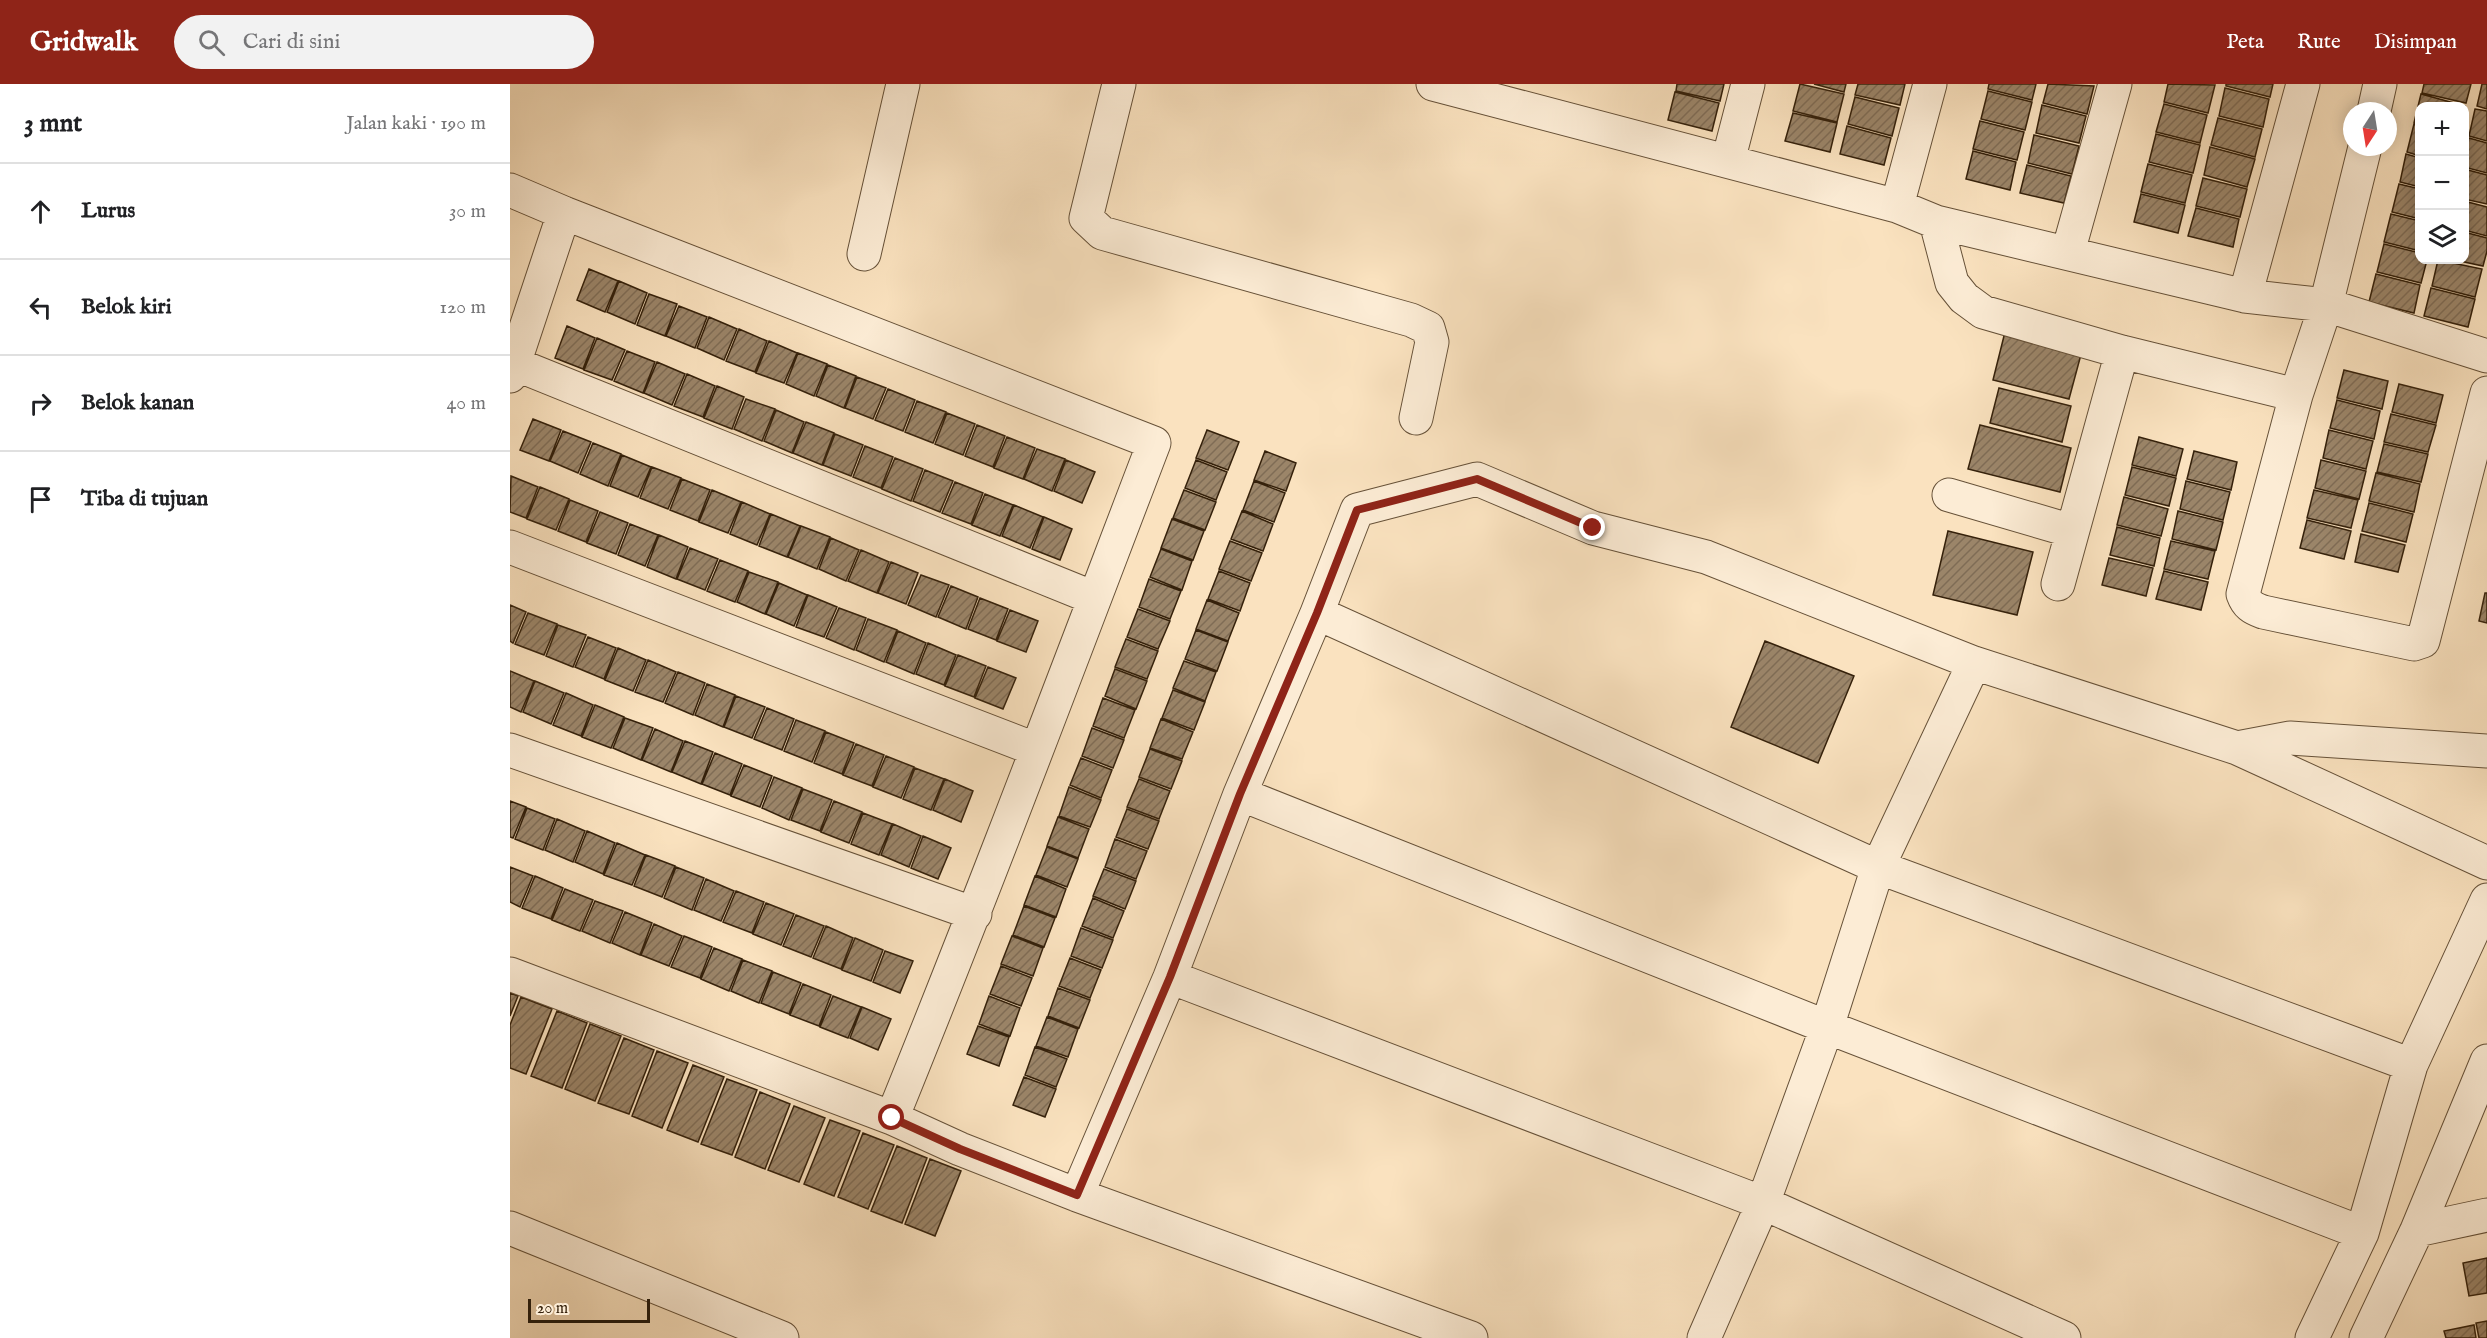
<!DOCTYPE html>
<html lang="id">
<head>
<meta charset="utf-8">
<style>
  body { margin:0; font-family:"IM FELL English",serif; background:#f2f2f2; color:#202124 }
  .controls { position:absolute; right:18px; top:18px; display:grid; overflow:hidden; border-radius:12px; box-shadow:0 3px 15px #0003 }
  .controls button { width:54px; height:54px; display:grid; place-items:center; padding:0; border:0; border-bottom:2px solid #e0e0e0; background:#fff; color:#202124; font:30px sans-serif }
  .compass { position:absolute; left:1833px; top:18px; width:54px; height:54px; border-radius:50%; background:#fff; box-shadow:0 3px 15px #0003; rotate:192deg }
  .scale { position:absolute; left:18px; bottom:15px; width:122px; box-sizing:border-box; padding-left:6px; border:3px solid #35210b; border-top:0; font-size:16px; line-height:21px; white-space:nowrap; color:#35210b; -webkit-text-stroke:4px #fcecd5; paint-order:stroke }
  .stop { position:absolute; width:18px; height:18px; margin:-14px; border:4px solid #8f2418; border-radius:50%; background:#fff }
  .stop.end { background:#8f2418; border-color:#fff; box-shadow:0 2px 6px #0008 }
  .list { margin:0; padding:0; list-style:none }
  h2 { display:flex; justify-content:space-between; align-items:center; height:78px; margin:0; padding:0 24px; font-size:26px }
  h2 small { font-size:20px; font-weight:400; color:#757577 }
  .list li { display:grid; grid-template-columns:39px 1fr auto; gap:18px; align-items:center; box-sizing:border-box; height:96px; padding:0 24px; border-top:2px solid #e0e0e0 }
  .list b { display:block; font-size:22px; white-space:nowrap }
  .list em { font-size:20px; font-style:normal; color:#757577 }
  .icon { flex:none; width:33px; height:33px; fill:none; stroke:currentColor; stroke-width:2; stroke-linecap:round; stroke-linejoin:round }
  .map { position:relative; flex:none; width:1977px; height:1254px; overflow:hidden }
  header { display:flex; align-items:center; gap:36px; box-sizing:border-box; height:84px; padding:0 30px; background:#8f2418; color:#fff }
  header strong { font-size:28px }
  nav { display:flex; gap:33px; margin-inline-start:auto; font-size:21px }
  .search { width:420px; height:54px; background:#f2f2f2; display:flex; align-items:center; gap:15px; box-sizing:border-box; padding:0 21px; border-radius:33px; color:#757577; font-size:22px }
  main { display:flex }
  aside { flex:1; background:#fff }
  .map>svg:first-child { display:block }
</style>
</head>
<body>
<header>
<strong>Gridwalk</strong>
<div class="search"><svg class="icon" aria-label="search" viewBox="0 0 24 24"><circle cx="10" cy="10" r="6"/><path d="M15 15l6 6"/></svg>Cari di sini</div>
<nav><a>Peta</a><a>Rute</a><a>Disimpan</a></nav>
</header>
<main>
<aside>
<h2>3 mnt<small>Jalan kaki · 190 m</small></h2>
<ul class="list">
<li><svg class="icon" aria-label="ahead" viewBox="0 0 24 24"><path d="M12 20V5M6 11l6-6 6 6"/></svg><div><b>Lurus</b></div><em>30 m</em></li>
<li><svg class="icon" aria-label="left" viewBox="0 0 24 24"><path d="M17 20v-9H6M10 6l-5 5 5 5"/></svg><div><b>Belok kiri</b></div><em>120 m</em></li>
<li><svg class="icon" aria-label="right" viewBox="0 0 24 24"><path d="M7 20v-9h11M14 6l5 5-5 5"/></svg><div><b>Belok kanan</b></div><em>40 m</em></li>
<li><svg class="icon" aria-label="arrive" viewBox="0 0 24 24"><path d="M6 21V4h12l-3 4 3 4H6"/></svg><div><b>Tiba di tujuan</b></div></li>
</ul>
</aside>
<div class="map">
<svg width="1977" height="1254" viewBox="0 0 1977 1254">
  <defs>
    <pattern id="building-hatch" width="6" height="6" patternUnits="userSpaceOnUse" patternTransform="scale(1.5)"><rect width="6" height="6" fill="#9b8569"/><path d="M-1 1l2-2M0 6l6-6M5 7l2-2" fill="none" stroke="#7f6c55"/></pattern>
  </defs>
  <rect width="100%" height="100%" fill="#fae2bf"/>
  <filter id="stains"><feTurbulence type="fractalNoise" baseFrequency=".00333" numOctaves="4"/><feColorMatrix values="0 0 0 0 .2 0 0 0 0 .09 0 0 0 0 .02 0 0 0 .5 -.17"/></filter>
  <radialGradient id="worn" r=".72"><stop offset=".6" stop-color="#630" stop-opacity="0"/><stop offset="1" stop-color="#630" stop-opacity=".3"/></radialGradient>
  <!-- building -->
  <path fill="url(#building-hatch)" stroke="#35210b" stroke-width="1.5" d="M1167,0H1214L1210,17L1166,7Z
    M1290,0L1334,10L1327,38L1283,27Z
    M1304,0H1336L1334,8Z
    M1348,0H1395L1390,21L1345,11Z
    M1479,0H1526L1522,16L1478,5Z
    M1538,0L1584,2L1577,30L1533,19Z
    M1658,0L1705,1L1698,29L1654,18Z
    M1716,0H1763L1760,13L1716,2Z
    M1914,0H1961L1956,19L1912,9Z
    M1972,0H1977V25L1967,22Z
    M1715,4L1759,15L1753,43L1709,32Z
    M1478,7L1522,18L1515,46L1471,35Z
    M1165,8L1209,19L1202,47L1158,36Z
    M1911,10L1955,22L1954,24V22H1910V40L1904,39Z
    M1345,13L1389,24L1382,52L1338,40Z
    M1654,20L1697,31L1690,59L1646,48Z
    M1532,21L1576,32L1569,59L1526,49Z
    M1965,25L1977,27V57L1959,52Z
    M1283,29L1327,39L1320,68L1275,57Z
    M1708,34L1752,45L1745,73L1701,61Z
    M1470,37L1514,48L1507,76L1463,65Z
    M1904,40L1910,42V72L1897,68Z
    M1337,42L1381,54L1374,81L1330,70Z
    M1646,50L1690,61L1683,89L1639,78Z
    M1524,51L1569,62L1562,90L1518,79Z
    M1959,54L1977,59V89L1954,83V69Z
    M1700,63L1745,75L1737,103L1694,91Z
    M1463,67L1506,78L1500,106L1456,95Z
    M1896,70L1910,74V103L1890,98Z
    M1638,80L1682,91L1675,119L1631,108Z
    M1517,81L1561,92L1554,119L1510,109Z
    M1954,85L1977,91V120L1954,115Z
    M1693,94L1737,105L1730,133L1686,122Z
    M1889,100L1910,105V135L1882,128Z
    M1631,110L1675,121L1668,149L1624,138Z
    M1954,117L1977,123V152L1954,146Z
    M1686,124L1729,135L1723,163L1678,152Z
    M1881,130L1910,137V167L1874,158Z
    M1954,148L1977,154V167L1973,182L1945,176H1954Z
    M1874,160L1910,169V176H1917L1911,199L1867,188Z
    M1928,176L1972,185L1965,213L1922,202Z
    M79,185L108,197L95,228L67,216Z
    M1866,190L1910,201L1904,229L1859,218Z
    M109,197L137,209L125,240L97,228Z
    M1921,204L1965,215L1958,243L1914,232Z
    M139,210L167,220L155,252L127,241Z
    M169,222L197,233L185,264L156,252Z
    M199,233L227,245L214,276L187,264Z
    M57,242L85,254L73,285L45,274Z
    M1496,244L1573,263L1559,315L1483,296Z
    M229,245L257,257L245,288L216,277Z
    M87,254L115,266L102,296L74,286Z
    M259,257L287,269L274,299L246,289Z
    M117,267L145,278L133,309L104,297Z
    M288,269L317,280L304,312L276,300Z
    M147,278L175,290L162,321L134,309Z
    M318,281L346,292L334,324L306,312Z
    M1834,286L1878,297L1872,325L1827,314Z
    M177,290L205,302L193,333L164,322Z
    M347,293L376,304L363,335L335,324Z
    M1889,300L1933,311L1926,339L1882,328Z
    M207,302L234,313L222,345L194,334Z
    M1489,304L1561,322L1552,358L1480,339Z
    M378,305L405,316L393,347L365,336Z
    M236,315L265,325L252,357L224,345Z
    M1827,316L1870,327L1864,355L1820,344Z
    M407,317L436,328L423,359L395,348Z
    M266,326L294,338L282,369L254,357Z
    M437,329L465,340L453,371L425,360Z
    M1881,330L1926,341L1918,368L1874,358Z
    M23,335L51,346L39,377L10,366Z
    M296,338L324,349L312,381L283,369Z
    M467,341L495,352L483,383L455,372Z
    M1470,341L1561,364L1550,408L1458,385Z
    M697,346L729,358L718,386L686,374Z
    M1819,346L1863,357L1856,385L1813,374Z
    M53,347L81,358L68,389L40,377Z
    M325,350L353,361L341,392L313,381Z
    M497,353L525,364L513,395L484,384Z
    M1629,353L1673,365L1666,392L1622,381Z
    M83,359L111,370L98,402L70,390Z
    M1874,360L1918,370L1911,398L1867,388Z
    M355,362L383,373L371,404L343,393Z
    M527,365L555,375L542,407L514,395Z
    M755,367L786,379L776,407L744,396Z
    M1684,367L1727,378L1721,406L1677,395Z
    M112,371L141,383L128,413L100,402Z
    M385,374L413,385L401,417L372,405Z
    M556,376L585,388L572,419L544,407Z
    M686,376L717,388L706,416L675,404Z
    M1811,376L1856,387L1849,415L1805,404Z
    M142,383L171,394L158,425L130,414Z
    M1622,383L1666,394L1659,422L1615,411Z
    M415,386L443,397L430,428L403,417Z
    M1866,389L1910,400L1904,428L1859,417Z
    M1,392L28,403L16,434L0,428Z
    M172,395L200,406L188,437L160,426Z
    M744,397L775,409L764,438L733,426Z
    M1676,397L1720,408L1713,436L1670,425Z
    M445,398L473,409L461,440L432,429Z
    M30,403L59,415L46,446L17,435Z
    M202,406L231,418L218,449L189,438Z
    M674,406L706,418L695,446L663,434Z
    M1804,406L1848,416L1841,444L1797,434Z
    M475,410L503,421L490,452L462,441Z
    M1614,413L1658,425L1651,452L1607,441Z
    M60,416L88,427L76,458L48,447Z
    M232,418L260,430L247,461L220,450Z
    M1859,419L1903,430L1896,458L1852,447Z
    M504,421L533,433L520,464L492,452Z
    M732,427L763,440L753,467L721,455Z
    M1668,427L1713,438L1706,466L1662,455Z
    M90,428L118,439L106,470L77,459Z
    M261,430L290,442L277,473L249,462Z
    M534,433L562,445L550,476L522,465Z
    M662,435L694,447L683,476L651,464Z
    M1797,436L1841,447L1834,475L1790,464Z
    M120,440L148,451L135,482L108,471Z
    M291,442L320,453L307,485L278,473Z
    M1607,443L1650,454L1644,482L1600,471Z
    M1438,447L1523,468L1507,531L1423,511Z
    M1851,450L1895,461L1888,488L1845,478Z
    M149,451L178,463L166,495L137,483Z
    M321,454L349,466L336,497L309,485Z
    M720,457L752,469L741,497L709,485Z
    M1661,457L1705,467L1698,495L1654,485Z
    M180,464L208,475L195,506L167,495Z
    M651,465L682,477L672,506L640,493Z
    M351,466L379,478L367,509L338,497Z
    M1599,474L1643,484L1636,512L1592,501Z
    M210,476L238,487L225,518L197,507Z
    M381,478L408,489L396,520L368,509Z
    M709,487L740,499L730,527L698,515Z
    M1654,487L1698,498L1691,526L1646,515Z
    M239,488L268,498L255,530L227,518Z
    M411,491L439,501L426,533L398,521Z
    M639,495L671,507L660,535L629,523Z
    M269,499L297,511L284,542L256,530Z
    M441,502L468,513L456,545L428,533Z
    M1975,509H1977V539L1969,537Z
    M298,511L327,523L314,553L286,543Z
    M470,514L498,525L486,556L458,545Z
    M697,516L729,529L718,557L686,545Z
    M0,521L16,528L3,559L0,557Z
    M329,524L356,534L344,566L316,554Z
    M628,525L660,537L648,565L617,553Z
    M500,526L528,537L516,568L487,557Z
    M18,529L47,540L34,571L5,560Z
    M358,535L387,546L374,578L346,566Z
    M48,541L76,551L63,583L36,572Z
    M686,546L718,558L707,587L675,575Z
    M388,547L416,559L404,590L376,578Z
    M78,553L106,564L94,595L65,583Z
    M616,555L648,567L637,595L605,583Z
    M1255,557L1344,592L1308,679L1221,643Z
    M418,559L446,571L434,601L406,590Z
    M108,564L136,576L123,607L95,596Z
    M448,571L476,582L464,613L435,602Z
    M138,576L166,588L153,618L125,608Z
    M674,577L706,588L695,617L663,604Z
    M478,583L506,594L493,625L465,614Z
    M605,585L637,597L626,625L595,612Z
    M0,587L24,597L11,628L0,623Z
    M168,588L195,599L183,631L155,619Z
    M25,597L54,609L41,640L13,628Z
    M197,600L225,611L213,643L185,631Z
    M663,606L695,618L684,646L652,634Z
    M56,609L83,621L71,652L43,641Z
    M226,612L255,623L242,654L214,643Z
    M593,614L625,626L614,654L583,642Z
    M85,621L114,633L101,664L72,653Z
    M257,624L284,635L272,666L244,655Z
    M115,634L143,644L131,676L103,664Z
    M651,635L683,648L672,675L640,664Z
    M286,636L315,647L302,678L274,667Z
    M582,644L614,656L603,684L572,672Z
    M145,645L173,657L161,688L132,676Z
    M316,648L344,659L332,690L304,679Z
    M175,657L203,668L191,700L162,688Z
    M346,660L374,671L362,702L333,691Z
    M640,665L672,677L661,705L629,693Z
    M205,669L232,680L220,711L192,700Z
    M376,672L404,683L391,714L363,703Z
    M571,674L602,686L591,714L560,701Z
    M234,681L262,692L250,723L221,712Z
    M405,684L434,695L421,726L393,715Z
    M264,693L292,704L279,736L252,724Z
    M435,695L463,707L451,738L423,726Z
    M629,695L660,707L649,735L617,723Z
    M559,703L591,716L580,743L549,732Z
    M293,705L322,716L310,747L281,736Z
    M0,717L16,723L3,754L0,753Z
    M324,717L352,728L339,759L311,748Z
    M17,724L45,735L33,766L5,755Z
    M617,725L649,737L638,765L606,753Z
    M353,729L382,740L369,771L341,760Z
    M548,733L579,745L568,774L537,762Z
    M47,735L75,747L63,778L35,766Z
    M383,740L411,752L399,783L371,771Z
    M77,747L105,759L93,790L65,778Z
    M413,752L441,764L428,795L401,784Z
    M605,755L637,767L626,795L595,783Z
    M107,759L135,771L122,801L94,791Z
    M537,763L568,775L557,803L526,791Z
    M136,771L165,782L152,813L124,802Z
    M0,783L23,792L10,823L0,818Z
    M166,783L194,794L182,826L154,814Z
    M594,785L626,797L615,825L583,812Z
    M25,792L53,804L41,835L12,824Z
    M525,792L556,805L546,833L514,821Z
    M196,795L224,807L211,837L184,826Z
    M55,805L83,816L70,847L42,836Z
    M226,807L254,818L242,849L213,838Z
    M583,814L614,827L603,854L572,842Z
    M85,817L113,827L100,859L72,847Z
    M256,819L284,830L271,861L243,850Z
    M514,822L545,834L534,863L503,851Z
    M115,828L142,839L130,871L102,859Z
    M286,831L314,842L301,873L273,862Z
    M144,840L172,852L159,882L131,871Z
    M316,842L343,854L331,885L303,874Z
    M571,844L603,856L592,884L561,872Z
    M174,852L202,863L190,894L161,883Z
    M502,852L533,864L523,892L491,880Z
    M345,854L373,866L361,897L332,886Z
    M204,864L232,875L219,907L191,895Z
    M375,867L403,877L390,909L363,898Z
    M560,874L591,886L580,914L549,902Z
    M233,876L262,887L249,919L221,907Z
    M491,882L522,894L511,922L480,910Z
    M263,888L291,899L279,930L251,919Z
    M293,900L321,911L309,942L280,931Z
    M548,904L580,916L569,944L538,932Z
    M0,909L8,912L0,932Z
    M323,912L351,923L338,954L310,943Z
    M479,912L510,924L500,952L469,940Z
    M11,913L42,925L16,990L0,984V941Z
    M352,923L381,935L368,966L340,954Z
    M47,927L77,939L52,1004L21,992Z
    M537,933L568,945L558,973L526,962Z
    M80,940L111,952L85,1017L55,1005Z
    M468,942L499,953L489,982L457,970Z
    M114,954L144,966L119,1030L88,1019Z
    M525,963L557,975L546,1003L515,991Z
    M147,967L178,979L152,1044L122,1032Z
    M183,981L214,993L188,1058L157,1046Z
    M514,993L546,1005L535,1033L503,1021Z
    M217,995L247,1006L222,1071L191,1060Z
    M250,1008L280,1020L255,1085L225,1073Z
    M284,1022L315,1034L289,1098L258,1086Z
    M320,1036L350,1047L324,1112L294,1100Z
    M353,1049L384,1061L358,1125L328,1113Z
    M387,1062L417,1074L392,1139L361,1127Z
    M420,1075L451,1087L425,1152L395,1140Z
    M1977,1174V1209L1959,1212L1953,1179Z
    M1977,1237V1254H1969L1966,1239Z
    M1964,1241L1966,1254H1936L1934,1247Z"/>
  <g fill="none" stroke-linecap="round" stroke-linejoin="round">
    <defs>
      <path id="street" d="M609,0L576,134L592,149L901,236L918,244L922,258L906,334
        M923,0L1387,122L1426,138L1735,212L1816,221L1977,272
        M1864,27L1870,0
        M1855,63L1816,221L1786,311L1733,510C1737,521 1742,524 1753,528L1904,560L1913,557L1977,309
        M1218,77L1238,0
        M0,106L54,129L644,359C558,584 473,810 382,1034
        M1387,122L1420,0
        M1426,138L1442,199L1454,214L1473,228L1612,268L1786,311
        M1558,168L1605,0
        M354,170L393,0
        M1735,212L1793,0
        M0,278L584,514
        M0,292L54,129
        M1439,411L1562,447
        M0,463L525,665
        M1548,500L1612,268
        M807,529L1368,783L1901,981
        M1727,664L1780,654L1977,667
        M0,666L465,830
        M730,710L1317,943L1852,1149
        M0,890L382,1034L450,1065L567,1111L961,1254
        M660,893L1253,1119L1554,1254
        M567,1111L660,893L730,710L807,529L847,426L967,395L1083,444L1196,473L1464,579L1727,664L1977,779
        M0,1144L272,1254
        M1907,1146L1977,1131
        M1194,1254L1253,1119L1317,943L1368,783L1464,579
        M1802,1254L1852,1149L1901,981L1977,816
        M1856,1254L1907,1146L1977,977"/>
    </defs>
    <!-- street casing -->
    <use href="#street" stroke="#665138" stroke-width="35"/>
    <!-- street -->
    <use href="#street" stroke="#fcecd5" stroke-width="33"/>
  </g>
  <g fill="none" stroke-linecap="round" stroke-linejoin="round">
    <!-- route -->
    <path stroke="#8f2418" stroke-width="8" d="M382,1034L450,1065L567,1111L660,893L730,710L807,529L847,426L967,395L1083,444"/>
  </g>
  <rect width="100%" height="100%" filter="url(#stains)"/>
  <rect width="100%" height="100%" fill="url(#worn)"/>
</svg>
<div class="controls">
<button>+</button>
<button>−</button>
<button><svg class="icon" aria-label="layers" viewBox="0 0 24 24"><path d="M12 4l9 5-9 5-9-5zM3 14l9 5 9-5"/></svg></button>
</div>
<svg class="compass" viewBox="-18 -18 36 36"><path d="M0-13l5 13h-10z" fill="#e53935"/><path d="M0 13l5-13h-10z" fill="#757577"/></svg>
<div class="scale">20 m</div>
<div class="stop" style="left:382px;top:1034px"></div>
<div class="stop end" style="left:1083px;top:444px"></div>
</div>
</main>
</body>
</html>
